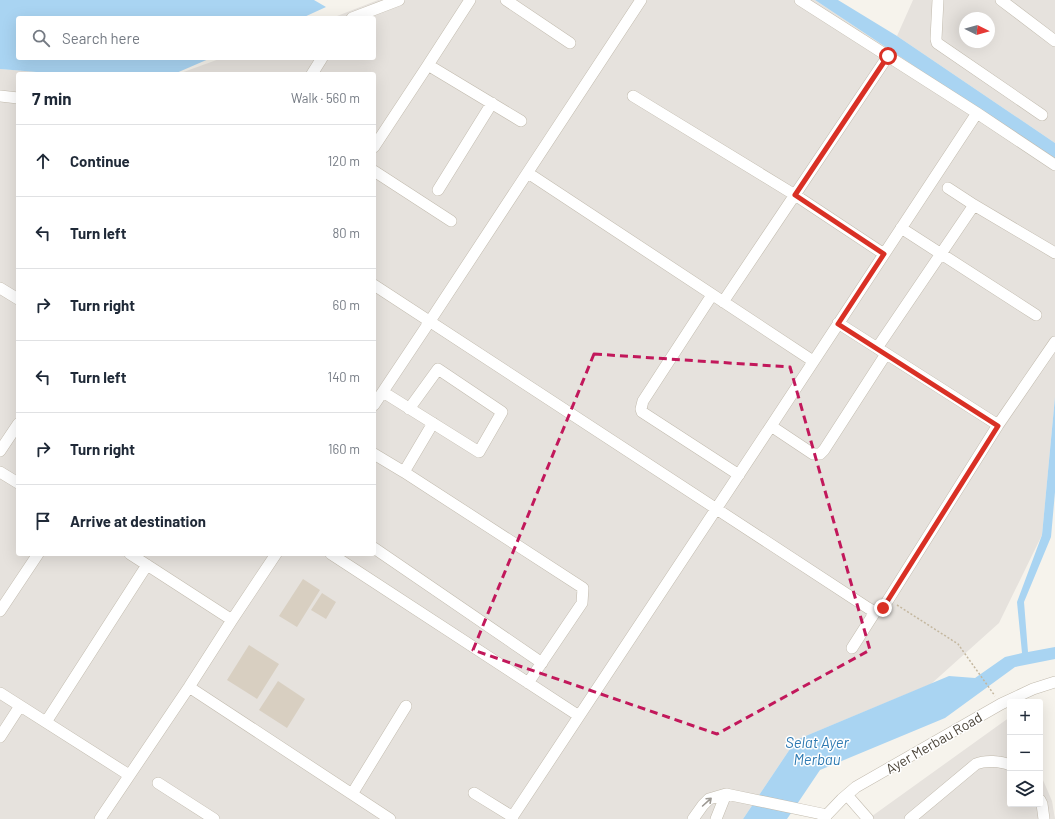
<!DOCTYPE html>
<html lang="en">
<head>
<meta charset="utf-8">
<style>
  body { margin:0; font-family:Barlow,sans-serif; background:#f6f6f7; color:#1f2937 }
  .controls { position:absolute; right:12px; bottom:12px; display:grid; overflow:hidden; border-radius:4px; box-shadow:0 4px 16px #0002 }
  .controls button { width:36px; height:36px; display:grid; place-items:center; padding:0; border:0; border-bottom:1px solid #e0e1e3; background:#fff; color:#1f2937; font:20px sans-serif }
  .compass { position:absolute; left:959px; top:12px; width:36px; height:36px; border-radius:50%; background:#fff; box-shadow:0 4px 16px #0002; rotate:95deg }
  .stop { position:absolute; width:12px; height:12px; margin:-9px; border:3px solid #d93025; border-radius:50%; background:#fff }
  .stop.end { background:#d93025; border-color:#fff; box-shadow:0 1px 4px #0008 }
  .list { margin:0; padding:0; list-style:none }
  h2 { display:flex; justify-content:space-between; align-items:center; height:52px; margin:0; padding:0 16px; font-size:17px }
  h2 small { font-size:13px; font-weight:400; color:#747a83 }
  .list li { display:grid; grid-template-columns:26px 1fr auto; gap:12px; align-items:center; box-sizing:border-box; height:72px; padding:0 16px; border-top:1px solid #e0e1e3 }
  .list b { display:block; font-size:15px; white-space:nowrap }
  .list em { font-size:13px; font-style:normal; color:#747a83 }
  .icon { flex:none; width:22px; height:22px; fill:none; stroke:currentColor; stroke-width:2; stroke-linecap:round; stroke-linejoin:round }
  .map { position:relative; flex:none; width:1055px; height:819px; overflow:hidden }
  .search { position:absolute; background:#fff; box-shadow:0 4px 16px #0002; left:16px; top:16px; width:360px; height:44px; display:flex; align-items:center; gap:10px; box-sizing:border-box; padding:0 14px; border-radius:4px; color:#747a83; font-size:15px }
  .panel { position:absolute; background:#fff; box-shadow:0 4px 16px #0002; left:16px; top:72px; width:360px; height:484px; border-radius:4px }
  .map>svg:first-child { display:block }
</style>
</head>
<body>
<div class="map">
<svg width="1055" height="819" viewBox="0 0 1055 819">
  <rect width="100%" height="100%" fill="#f6f3ec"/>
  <!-- industrial -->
  <path fill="#e6e2dd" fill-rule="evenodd" d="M378,0H815L1055,160V397L1042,535L999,623L931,684L796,740L743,819H0V69L61,74H18V554H374V74H178L222,58H374V18H332Z
    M913,0H1055V143L897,36ZM965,18H989V42H965Z
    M1010,717V804H1040V773L1052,801L1055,819H868Z"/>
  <!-- water -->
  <path fill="#a9d4f2" d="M0,0H314L326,7L302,18H18V58H211L174,74H61L0,69Z
    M815,0H838L897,36L1055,143V160Z
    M1055,397V492L1051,537L1024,602L1028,652L1055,647V659L1015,667L945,718L820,770L787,819H743L796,740L949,676L975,678L1005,657L1022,653L1017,602L1042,535Z"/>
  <!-- building -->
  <path fill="#d8cfc1" d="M303,579L320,590L297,627L279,616Z
    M322,593L336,602L326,619L311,610Z
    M249,645L279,664L257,699L227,680Z
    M278,681L305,699L287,728L259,710Z"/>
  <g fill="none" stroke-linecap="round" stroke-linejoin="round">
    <defs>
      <path id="minor" d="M470,0L428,65L521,121
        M506,0L570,43
        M800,0L977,113L1055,165
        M938,0L936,39L937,43L1042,115
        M1001,0L1055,41
        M352,18L399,0
        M312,74L322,58
        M0,96L18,98
        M633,96L795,195L884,254
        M374,147L428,65
        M374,171L451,221
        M528,173L813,361
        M948,188L974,205L1055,253
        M438,190L492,103
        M901,228L1036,315
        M374,285L868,608L875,612
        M0,288L18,299
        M712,295L643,401L641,409L642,412L739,475
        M723,302L888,56
        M838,323L998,425
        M877,348L974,205
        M383,392L479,452L502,412L438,369L409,409
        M374,405L430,321L641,0
        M771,426L813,454H820L824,450L886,354
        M0,451L18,424
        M374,454L404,472L583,588L582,603L528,683
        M0,472L18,483
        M404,472L433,423
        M374,548L542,663
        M130,554L232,620
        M331,554L579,716
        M0,611L38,554
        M852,648L875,612L883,608L998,425L1055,342
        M189,687L390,819
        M0,693L129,775
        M46,722L147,565
        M0,737L20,706
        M158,783L214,819
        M474,793L513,817
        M352,794L406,706
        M847,795L868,819
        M1040,800L1042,804L1044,819
        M100,819L189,687L232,620L276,554
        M511,819L771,426L977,113
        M693,819L703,805L709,799L726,794L827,815
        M716,819L726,794
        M823,819L842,799L856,787L1001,704L1033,689L1055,682
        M910,819L976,764C985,760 1001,761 1010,765"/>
    </defs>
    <!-- minor casing -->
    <use href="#minor" stroke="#c2bbae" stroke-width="12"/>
    <!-- path -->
    <path stroke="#c4b79f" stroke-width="1.5" stroke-dasharray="2 2" stroke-linecap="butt" d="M897,605L958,644L995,696"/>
    <!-- minor -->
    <use href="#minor" stroke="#fff" stroke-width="11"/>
  </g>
  <!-- one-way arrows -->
  <defs><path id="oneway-shaft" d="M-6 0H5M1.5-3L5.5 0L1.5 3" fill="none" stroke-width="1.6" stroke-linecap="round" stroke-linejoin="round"/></defs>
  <use stroke="#9c9892" href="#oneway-shaft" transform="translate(707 802) rotate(-42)"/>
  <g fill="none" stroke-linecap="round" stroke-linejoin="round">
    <!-- route -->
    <path stroke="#d93025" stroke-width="5" d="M883,608L998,426L838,324L884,254L795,195L888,56"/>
  </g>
  <!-- marked area -->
  <path fill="none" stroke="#c2185b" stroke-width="3" stroke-dasharray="8 5" stroke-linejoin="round" d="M594,354L790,367L870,650L717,734L473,650Z"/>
  <g text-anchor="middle" stroke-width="3" stroke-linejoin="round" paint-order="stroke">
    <!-- street labels -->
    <g font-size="14" fill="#4b4439" stroke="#fff">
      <text transform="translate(934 743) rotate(-30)" y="5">Ayer Merbau Road</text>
    </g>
    <!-- water labels -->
    <g font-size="15" font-style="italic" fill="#2e7ab2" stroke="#fff">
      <text x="817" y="748">Selat Ayer<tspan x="817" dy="17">Merbau</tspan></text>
    </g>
  </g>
</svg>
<div class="controls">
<button>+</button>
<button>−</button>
<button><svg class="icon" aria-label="layers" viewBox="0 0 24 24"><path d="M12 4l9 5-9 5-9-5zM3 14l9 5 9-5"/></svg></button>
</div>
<svg class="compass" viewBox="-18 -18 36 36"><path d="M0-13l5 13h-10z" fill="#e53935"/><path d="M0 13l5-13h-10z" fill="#747a83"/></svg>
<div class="stop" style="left:888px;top:56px"></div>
<div class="stop end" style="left:883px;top:608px"></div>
<div class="search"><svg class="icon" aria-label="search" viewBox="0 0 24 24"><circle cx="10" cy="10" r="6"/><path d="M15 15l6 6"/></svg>Search here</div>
<section class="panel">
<h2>7 min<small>Walk · 560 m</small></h2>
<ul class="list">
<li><svg class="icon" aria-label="ahead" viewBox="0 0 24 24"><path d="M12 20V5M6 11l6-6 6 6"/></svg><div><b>Continue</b></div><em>120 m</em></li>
<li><svg class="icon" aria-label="left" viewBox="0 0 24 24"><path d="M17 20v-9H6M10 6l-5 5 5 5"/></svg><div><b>Turn left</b></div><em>80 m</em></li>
<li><svg class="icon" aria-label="right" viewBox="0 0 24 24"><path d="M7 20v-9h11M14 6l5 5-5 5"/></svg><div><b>Turn right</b></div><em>60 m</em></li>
<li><svg class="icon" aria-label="left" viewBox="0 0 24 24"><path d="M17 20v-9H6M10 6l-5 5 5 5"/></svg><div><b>Turn left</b></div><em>140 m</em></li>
<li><svg class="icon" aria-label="right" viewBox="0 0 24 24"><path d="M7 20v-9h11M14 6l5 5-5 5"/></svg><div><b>Turn right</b></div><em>160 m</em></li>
<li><svg class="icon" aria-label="arrive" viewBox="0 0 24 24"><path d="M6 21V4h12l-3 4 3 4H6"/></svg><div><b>Arrive at destination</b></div></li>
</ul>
</section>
</div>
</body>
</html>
